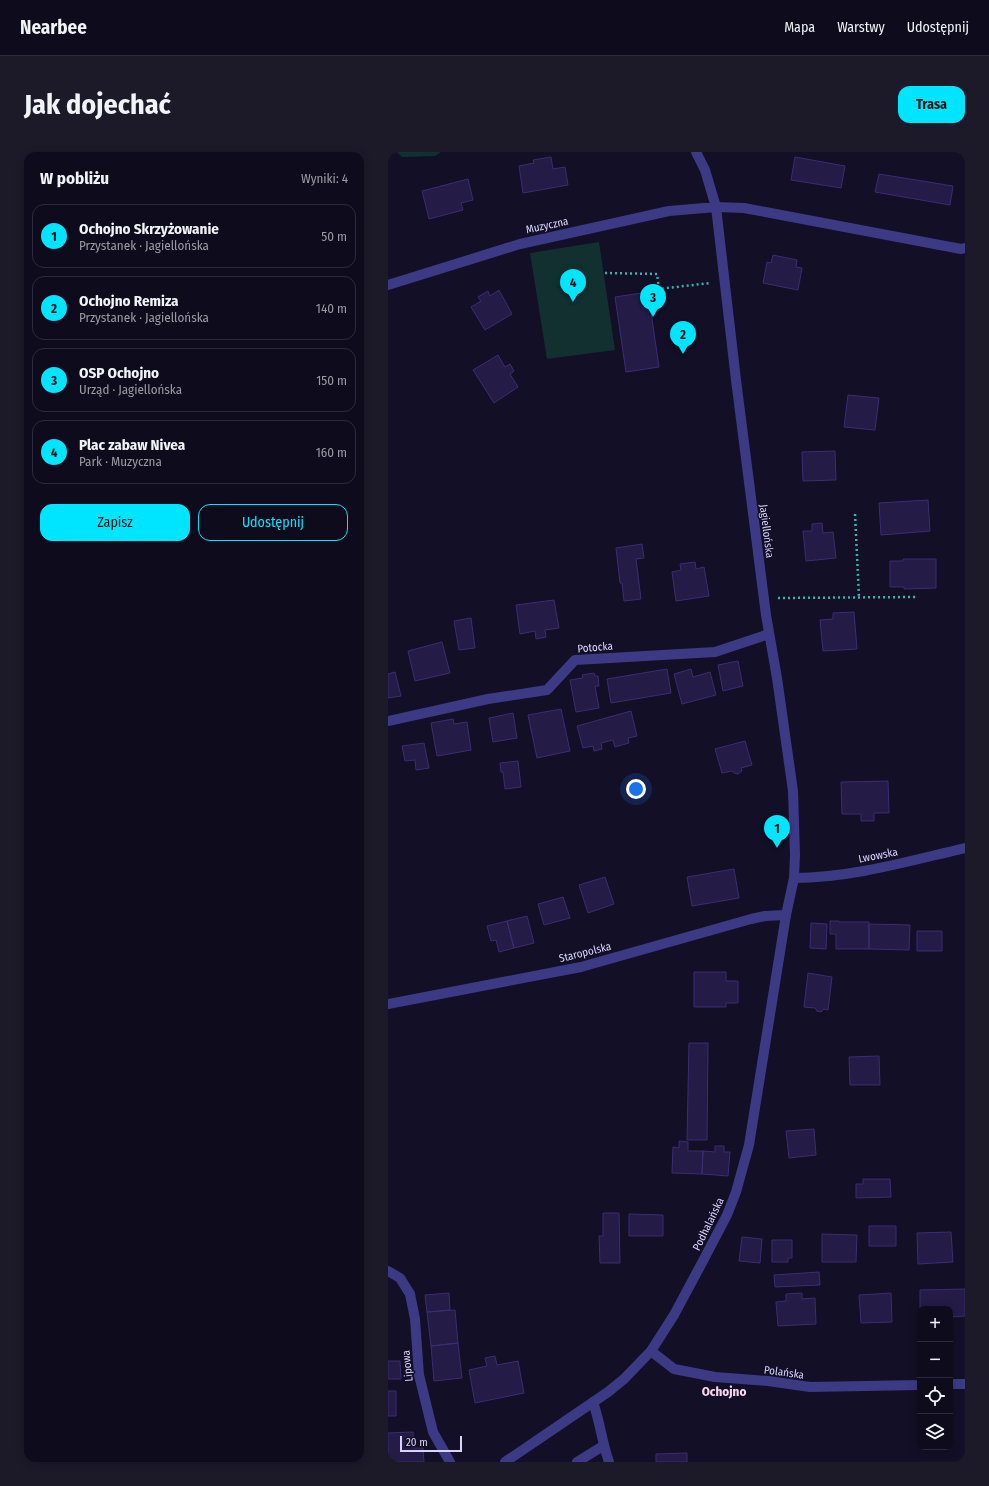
<!DOCTYPE html>
<html lang="pl">
<head>
<meta charset="utf-8">
<style>
  body { margin:0; font-family:"Fira Sans Condensed",sans-serif; background:#1c1929; color:#f1f3f6 }
  .controls { position:absolute; right:12px; bottom:12px; display:grid; overflow:hidden; border-radius:8px; box-shadow:0 2px 10px #0003 }
  .controls button { width:36px; height:36px; display:grid; place-items:center; padding:0; border:0; border-bottom:1px solid #2e2b3b; background:#0e0b1c; color:#f1f3f6; font:20px sans-serif }
  .scale { position:absolute; left:12px; bottom:10px; width:62px; box-sizing:border-box; padding-left:4px; border:2px solid #d9d4ff; border-top:0; font-size:11px; line-height:14px; white-space:nowrap; color:#d9d4ff; -webkit-text-stroke:3px #130f26; paint-order:stroke }
  .you { position:absolute; left:248px; top:637px; width:14px; height:14px; margin:-10px; border:3px solid #fff; border-radius:50%; background:#1a73e8; box-shadow:0 0 0 6px #1a73e833 }
  .badge { display:grid; place-items:center; width:26px; height:26px; border-radius:50%; background:#00e5ff; color:#111; font-size:13px; font-weight:700 }
  .pin { position:absolute; translate:-50% -33px; filter:drop-shadow(0 1px 2px #0008) }
  .pin::after { content:''; position:absolute; top:21px; width:14px; height:12px; background:inherit; clip-path:polygon(0 0,100% 0,50% 100%) }
  .list { margin:0; padding:0; list-style:none }
  h2 { display:flex; justify-content:space-between; align-items:center; height:52px; margin:0; padding:0 16px; font-size:17px }
  h2 small { font-size:13px; font-weight:400; color:#9b9ba3 }
  .list li { display:grid; grid-template-columns:26px 1fr auto; gap:12px; align-items:center; box-sizing:border-box; height:64px; margin:0 8px 8px; padding:0 8px; border:1px solid #2e2b3b; border-radius:12px }
  .list b { display:block; font-size:15px; white-space:nowrap }
  .list p { margin:0; font-size:13px; white-space:nowrap; color:#9b9ba3 }
  .list em { font-size:13px; font-style:normal; color:#9b9ba3 }
  .actions { display:flex; gap:8px; padding:12px 16px }
  .actions a { flex:1; padding:9px 0; border:1px solid #00e5ff; border-radius:12px; text-align:center; font-size:14px; color:#00e5ff }
  .actions .main { background:#00e5ff; color:#111 }
  .icon { flex:none; width:22px; height:22px; fill:none; stroke:currentColor; stroke-width:2; stroke-linecap:round; stroke-linejoin:round }
  .map { position:relative; flex:none; width:577px; height:1310px; overflow:hidden; border-radius:12px }
  header { display:flex; align-items:center; gap:24px; box-sizing:border-box; height:56px; padding:0 20px; background:#0e0b1c; border-bottom:1px solid #2e2b3b }
  header strong { font-size:19px }
  nav { display:flex; gap:22px; margin-inline-start:auto; font-size:14px }
  .intro { display:flex; align-items:center; justify-content:space-between; box-sizing:border-box; height:96px; padding:0 24px }
  h1 { margin:0; font-size:28px }
  .button { padding:10px 18px; border-radius:12px; background:#00e5ff; color:#111; font-size:14px; font-weight:700 }
  main { display:flex; gap:24px; padding:0 24px }
  aside { flex:1; background:#0e0b1c; border-radius:12px; box-shadow:0 2px 10px #0003 }
  .map>svg:first-child { display:block }
</style>
</head>
<body>
<header>
<strong>Nearbee</strong>
<nav><a>Mapa</a><a>Warstwy</a><a>Udostępnij</a></nav>
</header>
<div class="intro"><h1>Jak dojechać</h1><a class="button">Trasa</a></div>
<main>
<aside>
<h2>W pobliżu<small>Wyniki: 4</small></h2>
<ul class="list">
<li><span class="badge">1</span><div><b>Ochojno Skrzyżowanie</b><p>Przystanek · Jagiellońska</p></div><em>50 m</em></li>
<li><span class="badge">2</span><div><b>Ochojno Remiza</b><p>Przystanek · Jagiellońska</p></div><em>140 m</em></li>
<li><span class="badge">3</span><div><b>OSP Ochojno</b><p>Urząd · Jagiellońska</p></div><em>150 m</em></li>
<li><span class="badge">4</span><div><b>Plac zabaw Nivea</b><p>Park · Muzyczna</p></div><em>160 m</em></li>
</ul>
<div class="actions"><a class="main">Zapisz</a><a>Udostępnij</a></div>
</aside>
<div class="map">
<svg width="577" height="1310" viewBox="0 0 577 1310">
  <rect width="100%" height="100%" fill="#130f26"/>
  <!-- green -->
  <path fill="#12302f" d="M9,0H53L47,4L14,5Z
    M211,90L227,198L159,207L142,101Z"/>
  <!-- building -->
  <path fill="#241b47" stroke="#3b2d73" d="M163,5L165,17L177,15L180,33L135,41L131,14L146,11L145,8Z
    M407,5L457,14L453,36L403,28Z
    M491,22L565,34L562,53L487,40Z
    M80,27L85,48L73,51L75,58L41,67L34,39Z
    M385,103L409,108L408,115L414,116L410,138L375,131L379,110L383,111Z
    M111,138L124,162L97,178L83,155L93,149L90,145L100,139L102,144Z
    M260,140L271,215L238,220L227,145Z
    M110,203L117,215L122,212L126,219L122,222L130,235L106,251L85,218Z
    M460,243L491,246L487,278L456,275Z
    M447,299L448,328L415,329L414,300Z
    M540,348L542,379L493,383L491,351Z
    M434,371L435,381L445,380L448,406L418,409L415,379H424V372Z
    M254,392L256,406L248,407L253,447L236,449L234,431H232L228,396Z
    M515,407H548V436L516,437V435H502V409H515Z
    M307,410L308,417L316,415L321,444L288,449L284,420L293,418L292,412Z
    M166,448L171,476L157,478L158,485L148,487L147,479L132,482L128,453Z
    M466,460L469,497L435,499L432,468L445,467V461Z
    M83,466L87,496L71,498L66,469Z
    M54,490L62,521L27,529L20,499Z
    M350,509L355,534L335,539L330,513Z
    M279,517L283,541L223,551L219,527Z
    M303,517L305,525L322,520L328,543L294,552L286,522Z
    M7,520L13,544L0,546V522Z
    M206,521L207,524H210L211,534H207L211,556L188,560L182,528L195,526L194,523Z
    M173,557L182,599L149,606L140,563Z
    M243,559L249,584L240,586L241,591L227,595L225,588L213,591L214,597L206,599L205,594L195,596L189,574Z
    M125,561L129,586L105,590L101,566Z
    M65,567L66,572L79,570L83,598L49,604L43,571Z
    M357,589L364,613L353,616L354,619L350,622L346,621L344,619L334,621L327,597Z
    M36,591L41,616L28,618L27,608L17,609L14,594Z
    M130,609L133,635L117,637L115,620H113L112,611Z
    M500,629L501,661H486V669H473V662H454L453,630Z
    M346,717L351,746L304,754L299,725Z
    M217,725L226,752L200,761L191,733Z
    M175,745L182,766L156,773L150,752Z
    M139,764L146,791L126,796L119,769Z
    M119,769L126,796L111,800L108,788L103,789L99,774Z
    M442,769H451V770H481V797H448V782H442Z
    M423,771L439,772L438,797L422,796Z
    M481,772L522,773L521,798L481,797Z
    M529,779H554V799H529Z
    M306,820H338V829H350V851H338V855H306Z
    M420,821L444,825L440,858L436,857L433,860L429,859L427,856L416,855Z
    M301,891H320L319,988H299Z
    M491,904L492,933H462L461,905Z
    M426,977L428,1003L401,1006L398,979Z
    M291,989L300,990V999H315L314,1022L284,1021L285,995L291,996Z
    M327,994H336V1000H342L340,1024L314,1022L315,999L327,1000Z
    M475,1027H502L503,1045L468,1046V1032H475Z
    M215,1061H231L232,1111H212L211,1084H215Z
    M241,1062L275,1063V1084H241Z
    M481,1074H508V1094H481Z
    M563,1080L565,1110L530,1112L529,1081Z
    M434,1082L469,1083L468,1110H434Z
    M354,1085L374,1087L372,1111L351,1109Z
    M384,1088H404V1106H400V1110H384Z
    M431,1120L432,1133L387,1135L386,1123Z
    M577,1137V1164L562,1165V1157H532V1138Z
    M61,1141L62,1158L39,1160L37,1143Z
    M414,1141V1147L427,1146L428,1172L390,1174L388,1150L398,1149V1142Z
    M503,1141L504,1170L473,1171L471,1143Z
    M67,1158L70,1191L43,1194L39,1160Z
    M70,1191L74,1226L46,1229L43,1194Z
    M107,1204L109,1213L130,1209L136,1241L87,1251L81,1218L99,1214L97,1206Z
    M0,1209H12L13,1227H0Z
    M0,1239H8V1264H0Z
    M25,1280L26,1296H35L36,1310H0V1281Z
    M299,1301V1310H268V1302Z"/>
  <g fill="none" stroke-linecap="round" stroke-linejoin="round">
    <!-- path -->
    <path stroke="#2fb8b0" stroke-width="2.5" stroke-dasharray="2 3" stroke-linecap="butt" d="M217,121L269,122L271,137L322,131
      M467,362L471,445
      M390,446L529,445"/>
    <!-- service -->
    <path stroke="#3d3a85" stroke-width="10" d="M328,55L356,56L573,97L577,96
      M205,1250C212,1270 214,1290 221,1310
      M189,1310L215,1294"/>
    <!-- minor -->
    <path stroke="#3d3a85" stroke-width="10" d="M308,0L317,18L328,55L348,228L378,463L389,526L405,639L407,703L406,726
      M0,133L132,92L281,59L328,55
      M0,569L100,547L159,538L187,508L327,500L381,482
      M0,852L193,815L363,767L377,764L398,763
      M0,1119L12,1126L22,1142L27,1167L31,1223L45,1280L62,1310
      M263,1199L286,1217L327,1225L380,1229L422,1235L532,1233
      M562,1232H577"/>
    <!-- tertiary -->
    <path stroke="#3d3a85" stroke-width="10" d="M117,1310L220,1240L236,1227L263,1199L286,1163L316,1107L339,1063L348,1040L361,993L398,763L406,726C463,726 521,709 577,696"/>
  </g>
  <g text-anchor="middle" stroke-width="3" stroke-linejoin="round" paint-order="stroke">
    <!-- street labels -->
    <g font-size="11" fill="#d9d4ff" stroke="#130f26">
      <text transform="translate(159 73) rotate(-12)" y="4">Muzyczna</text>
      <text transform="translate(379 379) rotate(83)" y="4">Jagiellońska</text>
      <text transform="translate(207 495) rotate(-5)" y="4">Potocka</text>
      <text transform="translate(490 703) rotate(-11)" y="4">Lwowska</text>
      <text transform="translate(197 800) rotate(-14)" y="4">Staropolska</text>
      <text transform="translate(320 1072) rotate(-64)" y="4">Podhalańska</text>
      <text transform="translate(19 1214) rotate(-96)" y="4">Lipowa</text>
      <text transform="translate(396 1220) rotate(8)" y="4">Polańska</text>
    </g>
    <!-- quarter labels -->
    <g font-size="13" font-weight="bold" fill="#ffd6f0" stroke="#130f26">
      <text x="336" y="1244">Ochojno</text>
    </g>
  </g>
</svg>
<div class="controls">
<button>+</button>
<button>−</button>
<button><svg class="icon" aria-label="locate" viewBox="0 0 24 24"><circle cx="12" cy="12" r="6"/><path d="M12 2v4M12 18v4M2 12h4M18 12h4"/></svg></button>
<button><svg class="icon" aria-label="layers" viewBox="0 0 24 24"><path d="M12 4l9 5-9 5-9-5zM3 14l9 5 9-5"/></svg></button>
</div>
<div class="scale">20 m</div>
<div class="you"></div>
<div class="pin badge" style="left:389px;top:696px">1</div>
<div class="pin badge" style="left:295px;top:202px">2</div>
<div class="pin badge" style="left:265px;top:165px">3</div>
<div class="pin badge" style="left:185px;top:150px">4</div>
</div>
</main>
</body>
</html>
